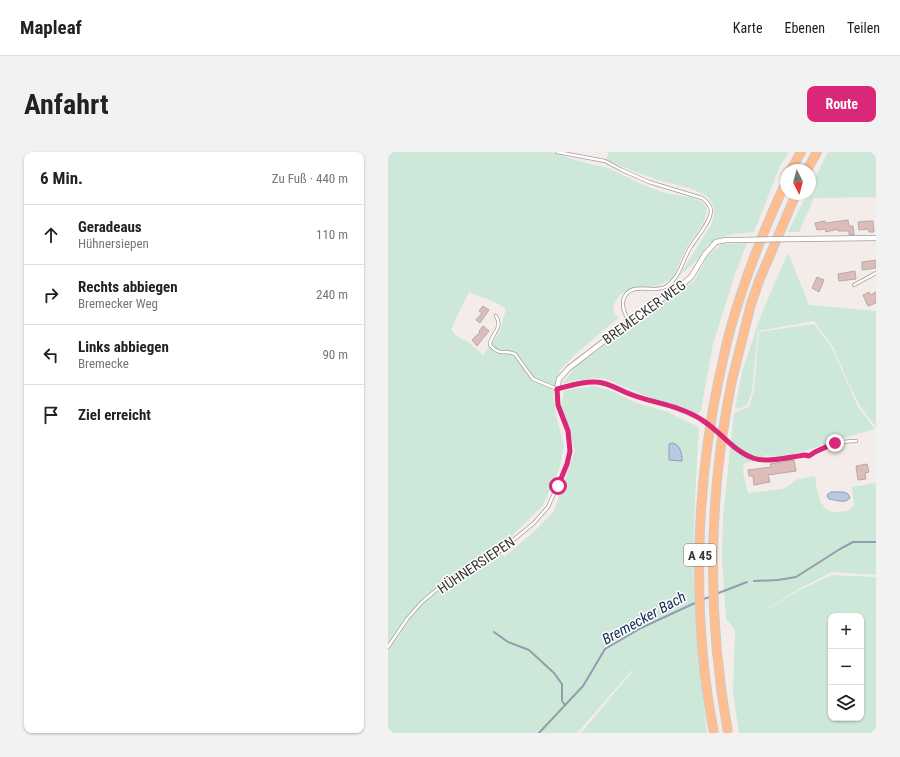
<!DOCTYPE html>
<html lang="de">
<head>
<meta charset="utf-8">
<style>
  body { margin:0; font-family:"Roboto Condensed",sans-serif; background:#f2f2f2; color:#222 }
  .controls { position:absolute; right:12px; bottom:12px; display:grid; overflow:hidden; border-radius:8px; box-shadow:0 1px 3px #0004 }
  .controls button { width:36px; height:36px; display:grid; place-items:center; padding:0; border:0; border-bottom:1px solid #e0e0e0; background:#fff; color:#222; font:20px sans-serif }
  .compass { position:absolute; left:392px; top:12px; width:36px; height:36px; border-radius:50%; background:#fff; box-shadow:0 1px 3px #0004; rotate:174deg }
  .stop { position:absolute; width:12px; height:12px; margin:-9px; border:3px solid #db2777; border-radius:50%; background:#fff }
  .stop.end { background:#db2777; border-color:#fff; box-shadow:0 1px 4px #0008 }
  .list { margin:0; padding:0; list-style:none }
  h2 { display:flex; justify-content:space-between; align-items:center; height:52px; margin:0; padding:0 16px; font-size:17px }
  h2 small { font-size:13px; font-weight:400; color:#767676 }
  .list li { display:grid; grid-template-columns:26px 1fr auto; gap:12px; align-items:center; box-sizing:border-box; height:60px; padding:0 16px; border-top:1px solid #e0e0e0 }
  .list b { display:block; font-size:15px; white-space:nowrap }
  .list p { margin:0; font-size:13px; white-space:nowrap; color:#767676 }
  .list em { font-size:13px; font-style:normal; color:#767676 }
  .icon { flex:none; width:22px; height:22px; fill:none; stroke:currentColor; stroke-width:2; stroke-linecap:round; stroke-linejoin:round }
  .map { position:relative; flex:none; width:488px; height:581px; overflow:hidden; border-radius:8px }
  header { display:flex; align-items:center; gap:24px; box-sizing:border-box; height:56px; padding:0 20px; background:#fff; border-bottom:1px solid #e0e0e0 }
  header strong { font-size:19px }
  nav { display:flex; gap:22px; margin-inline-start:auto; font-size:14px }
  .intro { display:flex; align-items:center; justify-content:space-between; box-sizing:border-box; height:96px; padding:0 24px }
  h1 { margin:0; font-size:28px }
  .button { padding:10px 18px; border-radius:8px; background:#db2777; color:#fff; font-size:14px; font-weight:700 }
  main { display:flex; gap:24px; padding:0 24px }
  aside { flex:1; background:#fff; border-radius:8px; box-shadow:0 1px 3px #0004 }
  .map>svg:first-child { display:block }
</style>
</head>
<body>
<header>
<strong>Mapleaf</strong>
<nav><a>Karte</a><a>Ebenen</a><a>Teilen</a></nav>
</header>
<div class="intro"><h1>Anfahrt</h1><a class="button">Route</a></div>
<main>
<aside>
<h2>6 Min.<small>Zu Fuß · 440 m</small></h2>
<ul class="list">
<li><svg class="icon" aria-label="ahead" viewBox="0 0 24 24"><path d="M12 20V5M6 11l6-6 6 6"/></svg><div><b>Geradeaus</b><p>Hühnersiepen</p></div><em>110 m</em></li>
<li><svg class="icon" aria-label="right" viewBox="0 0 24 24"><path d="M7 20v-9h11M14 6l5 5-5 5"/></svg><div><b>Rechts abbiegen</b><p>Bremecker Weg</p></div><em>240 m</em></li>
<li><svg class="icon" aria-label="left" viewBox="0 0 24 24"><path d="M17 20v-9H6M10 6l-5 5 5 5"/></svg><div><b>Links abbiegen</b><p>Bremecke</p></div><em>90 m</em></li>
<li><svg class="icon" aria-label="arrive" viewBox="0 0 24 24"><path d="M6 21V4h12l-3 4 3 4H6"/></svg><div><b>Ziel erreicht</b></div></li>
</ul>
</aside>
<div class="map">
<svg width="488" height="581" viewBox="0 0 488 581">
  <rect width="100%" height="100%" fill="#f3ece9"/>
  <!-- green -->
  <path fill="#cde7d8" fill-rule="evenodd" d="M0,0H163L190,9L220,16L258,34L277,41L305,46L312,49L319,55C320,71 305,84 298,97C293,106 289,115 286,126L271,133L232,142L225,154L227,163L231,165L190,200L172,218L165,240L168,263L176,294L171,318L155,353L110,398L116,405L148,378L166,359L176,331L187,298L173,255L176,238L207,234L221,238L249,251L277,259L311,275C308,330 304,384 306,439C307,486 314,534 319,581H193L244,520V518L189,581H0ZM81,140L107,150L118,157L112,180L95,203L80,190L69,184L63,178L72,158Z
    M221,0H401L392,14L366,80L344,82L328,87L319,93L311,106L291,124L323,73C327,64 328,52 319,45C305,34 280,32 264,26C248,21 233,13 218,8Z
    M440,0H488V45L426,46L411,80H400L419,42H422V36Z
    M359,91L346,125L325,192L313,258L308,265L218,227L204,226L174,231L189,214L306,129L320,104L334,92Z
    M400,101L421,153L488,159V275L472,254L461,232L445,195L426,169L370,179L364,239L359,254L347,257L354,220L373,163Z
    M426,172L444,196L470,255L487,277C474,281 461,284 448,288C426,296 402,307 378,303L373,308L356,311L355,320L360,341L395,337L410,327L427,324C429,337 430,355 444,360C449,361 455,359 460,359L466,353L464,335L488,331V423L444,420L409,438L373,461L410,439L444,423L488,425V581H351L345,541L347,478L338,467L334,408L335,365L346,261L361,255L366,238L371,180ZM443,464H473V566H443Z"/>
  <!-- water -->
  <path fill="#b8c9e3" stroke="#929dae" d="M285,291C293,294 294,302 294,309L281,308V292Z
    M443,340H456L460,342L462,346C457,352 448,348 441,347L439,344L440,342Z"/>
  <g fill="none" stroke-linecap="round" stroke-linejoin="round">
    <!-- stream -->
    <path stroke="#929dae" stroke-width="2" d="M366,429L390,428L408,425L452,397L465,390H488
      M328,442L359,430
      M313,448L324,444
      M106,480L120,490L141,498L166,521L174,532V549L177,553
      M151,581L195,534L217,497L253,476L309,450"/>
  </g>
  <!-- building -->
  <path fill="#dfbcb9" stroke="#b2abaa" d="M460,68L461,74H465L466,83H461V79H450V77L438,80L437,77L429,78L427,71L437,69L438,71Z
    M480,69H485L486,80H481L480,77L471,78L470,70Z
    M488,108V116L474,118V110Z
    M467,119L468,127L451,129L450,122Z
    M429,125L436,128L431,140L424,136Z
    M481,140L482,143L488,140V151L480,154L475,143Z
    M95,154L101,158L92,171L88,168L94,161L91,159Z
    M95,174L101,179L89,194L84,188L92,180L91,179Z
    M406,308L408,319L380,323L382,330L366,333L365,324H361L360,318L383,315L382,312Z
    M479,312L481,320L477,321L478,327L470,328L468,314Z"/>
  <g fill="none" stroke-linecap="round" stroke-linejoin="round">
    <defs>
      <path id="lane" d="M169,0L217,9L234,18L261,30L314,46C318,49 322,52 323,58C323,70 308,86 302,96C296,106 293,118 287,126C284,130 281,133 277,135C265,141 245,130 237,144C232,152 237,162 241,170
        M466,133L488,121
        M108,164C116,176 102,183 102,193C113,205 116,197 127,202L145,227L169,237L198,230H210L220,232L256,247L280,253L313,267L320,273
        M324,276L333,283
        M336,286C345,294 356,304 367,307C383,310 402,305 417,303L421,304C435,294 451,289 468,289
        M0,495L19,467L34,450L53,434L112,399L146,371L160,355L179,312L182,299L180,279L170,253L169,237"/>
      <path id="street" d="M410,87L488,86
        M169,237L171,227L181,216L228,180L296,131L303,125L317,102L328,90L338,88H351"/>
      <path id="highway" d="M403,18L413,0
        M419,18L429,0
        M331,226C335,209 338,192 343,175C357,125 376,77 398,30
        M344,228L363,152L371,129L408,42"/>
    </defs>
    <!-- lane casing -->
    <use href="#lane" stroke="#a49e9b" stroke-width="4"/>
    <!-- street casing -->
    <use href="#street" stroke="#a49e9b" stroke-width="6"/>
    <!-- highway casing -->
    <use href="#highway" stroke="#cbcaca" stroke-width="10"/>
    <!-- lane -->
    <use href="#lane" stroke="#fff" stroke-width="2.5"/>
    <!-- street -->
    <use href="#street" stroke="#fff" stroke-width="4.5"/>
    <!-- highway -->
    <use href="#highway" stroke="#febe90" stroke-width="8"/>
    <defs>
      <path id="street-bridge" d="M351,88L410,87"/>
      <path id="highway-bridge" d="M326,581C304,468 307,338 331,226
        M340,581C319,464 320,345 344,228"/>
    </defs>
    <!-- street-bridge casing -->
    <use href="#street-bridge" stroke="#a49e9b" stroke-width="6" stroke-linecap="butt"/>
    <!-- highway-bridge casing -->
    <use href="#highway-bridge" stroke="#cbcaca" stroke-width="10" stroke-linecap="butt"/>
    <!-- street-bridge -->
    <use href="#street-bridge" stroke="#fff" stroke-width="4.5"/>
    <!-- highway-bridge -->
    <use href="#highway-bridge" stroke="#febe90" stroke-width="8"/>
  </g>
  <g fill="none" stroke-linecap="round" stroke-linejoin="round">
    <!-- route -->
    <path stroke="#db2777" stroke-width="5" d="M170,334L179,312L182,299L180,279L170,253L169,237C181,234 194,229 208,230C219,230 229,237 239,241C263,251 292,253 314,268C332,279 345,299 365,306C379,311 402,305 417,303L421,304L427,300L447,291"/>
  </g>
  <g text-anchor="middle" stroke-width="3" stroke-linejoin="round" paint-order="stroke">
    <!-- shield labels -->
    <rect fill="#fff" stroke="#747271" stroke-width="1" x="296" y="392" width="32" height="22" rx="3"/>
    <g font-size="13" font-weight="bold" fill="#383534">
      <text x="312" y="408">A 45</text>
    </g>
    <!-- street labels -->
    <g font-size="14" fill="#383534" stroke="#fff">
      <text transform="translate(256 160) rotate(-36)" y="5">BREMECKER WEG</text>
      <text transform="translate(88 413) rotate(-34)" y="5">HÜHNERSIEPEN</text>
    </g>
    <!-- water labels -->
    <g font-size="15" font-style="italic" fill="#132c4f" stroke="#fff">
      <text transform="translate(256 466) rotate(-29)" y="5">Bremecker Bach</text>
    </g>
  </g>
</svg>
<div class="controls">
<button>+</button>
<button>−</button>
<button><svg class="icon" aria-label="layers" viewBox="0 0 24 24"><path d="M12 4l9 5-9 5-9-5zM3 14l9 5 9-5"/></svg></button>
</div>
<svg class="compass" viewBox="-18 -18 36 36"><path d="M0-13l5 13h-10z" fill="#e53935"/><path d="M0 13l5-13h-10z" fill="#767676"/></svg>
<div class="stop" style="left:170px;top:334px"></div>
<div class="stop end" style="left:447px;top:291px"></div>
</div>
</main>
</body>
</html>
